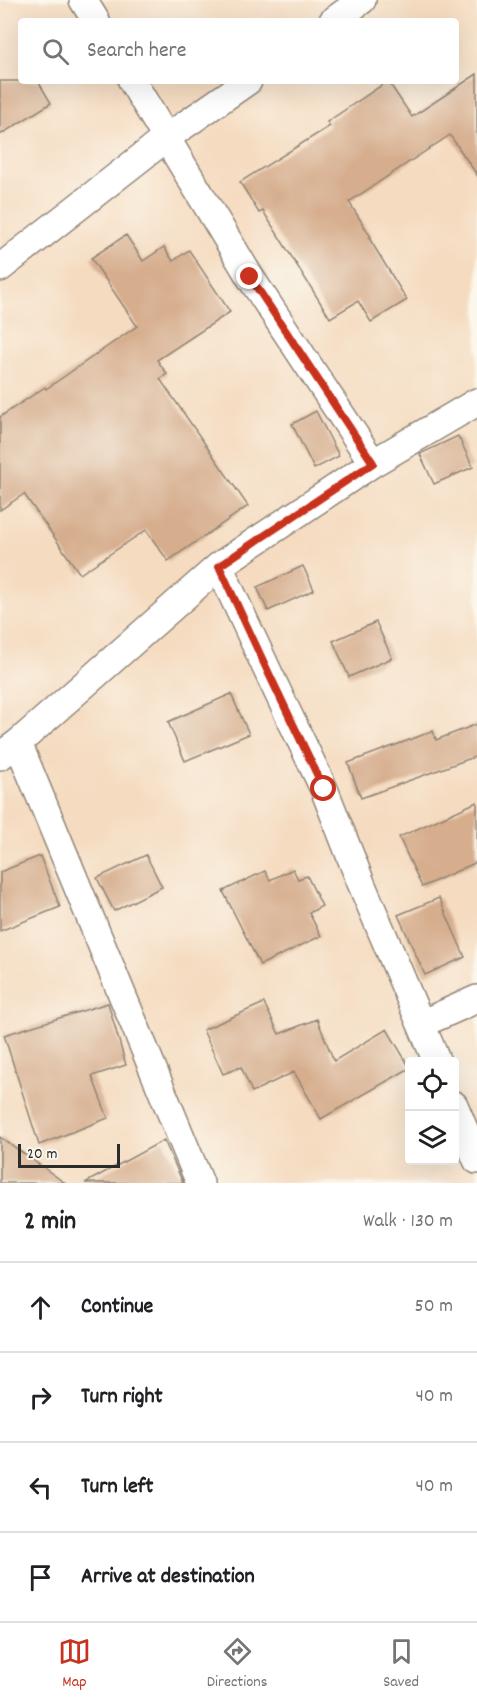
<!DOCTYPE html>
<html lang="en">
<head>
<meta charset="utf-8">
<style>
  body { margin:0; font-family:Dekko,sans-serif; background:#f6f6f6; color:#202124 }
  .controls { position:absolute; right:18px; bottom:18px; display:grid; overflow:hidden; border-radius:6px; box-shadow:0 6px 24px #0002 }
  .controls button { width:54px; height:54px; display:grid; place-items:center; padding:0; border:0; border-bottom:2px solid #e0e0e0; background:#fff; color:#202124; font:30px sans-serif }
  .scale { position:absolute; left:18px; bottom:15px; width:102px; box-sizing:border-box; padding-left:6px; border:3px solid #2b2b2b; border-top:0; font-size:16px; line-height:21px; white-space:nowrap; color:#2b2b2b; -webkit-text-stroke:4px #fbf7ec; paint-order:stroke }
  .stop { position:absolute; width:18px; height:18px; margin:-14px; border:4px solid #c8321e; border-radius:50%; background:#fff }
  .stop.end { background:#c8321e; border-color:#fff; box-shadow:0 2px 6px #0008 }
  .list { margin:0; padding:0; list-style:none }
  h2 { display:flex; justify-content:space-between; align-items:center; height:78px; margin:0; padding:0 24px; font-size:26px }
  h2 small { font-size:20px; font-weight:400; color:#757577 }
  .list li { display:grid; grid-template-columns:39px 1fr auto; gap:18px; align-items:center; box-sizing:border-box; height:90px; padding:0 24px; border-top:2px solid #e0e0e0 }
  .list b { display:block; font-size:22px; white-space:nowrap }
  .list em { font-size:20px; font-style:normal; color:#757577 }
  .icon { flex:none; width:33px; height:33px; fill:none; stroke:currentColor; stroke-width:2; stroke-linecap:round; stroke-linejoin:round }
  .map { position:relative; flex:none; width:477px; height:1183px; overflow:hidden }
  .search { position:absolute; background:#fff; box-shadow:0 6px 24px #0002; left:18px; right:18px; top:18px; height:66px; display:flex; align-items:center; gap:15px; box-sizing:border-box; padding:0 21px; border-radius:6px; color:#757577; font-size:22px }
  .sheet { height:438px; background:#fff }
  nav { display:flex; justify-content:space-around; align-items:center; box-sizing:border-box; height:84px; border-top:2px solid #e0e0e0; background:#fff; font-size:16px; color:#757577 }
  nav a { display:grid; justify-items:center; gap:3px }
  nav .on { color:#c8321e }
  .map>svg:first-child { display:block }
</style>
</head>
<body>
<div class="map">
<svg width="477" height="1183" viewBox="0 0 477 1183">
  <rect width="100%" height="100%" fill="#fbf7ec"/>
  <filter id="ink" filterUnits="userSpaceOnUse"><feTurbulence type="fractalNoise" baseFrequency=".0167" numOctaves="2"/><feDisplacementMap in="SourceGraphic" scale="12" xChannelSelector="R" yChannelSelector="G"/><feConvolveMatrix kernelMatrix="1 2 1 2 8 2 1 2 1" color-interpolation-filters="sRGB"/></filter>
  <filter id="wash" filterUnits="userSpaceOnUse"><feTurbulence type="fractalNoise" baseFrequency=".008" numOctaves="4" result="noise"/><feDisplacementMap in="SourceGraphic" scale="24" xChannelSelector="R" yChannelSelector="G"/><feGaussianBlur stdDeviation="1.35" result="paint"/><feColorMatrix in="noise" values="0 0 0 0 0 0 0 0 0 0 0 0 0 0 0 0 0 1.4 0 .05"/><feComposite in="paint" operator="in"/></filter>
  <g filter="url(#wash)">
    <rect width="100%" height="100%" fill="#f5dcc1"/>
    <g id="blocks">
      <!-- building -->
      <path fill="#d6ad8d" d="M477,74V175L450,135L349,202L371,237L369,238L407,300L371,322L358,301L330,318L263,211L259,213L240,182L330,126L327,122L388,81L412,117Z
        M0,81H38L51,103L0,135Z
        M126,235L143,261L164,247L173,261L189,250L230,312L157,360L167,374L160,379L248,506L168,561L146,530L80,574L24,494L0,510V417L45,387L46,389L137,326L91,258Z
        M316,411L339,456L314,469L292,424Z
        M458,436L473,467L434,484L420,454Z
        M303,566L314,590L268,611L257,587Z
        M376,622L392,658L349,677L333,641Z
        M231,694L249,734L185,761L168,722Z
        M477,724V756L361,798L348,763L433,731L436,740Z
        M477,802V862L422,887L399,837Z
        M146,855L162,887L114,911L97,878Z
        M40,856L60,907L0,931V872Z
        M293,869L298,879L307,876L322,906L309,913L321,936L260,965L223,891L265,871L270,880Z
        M439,898L465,957L425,975L398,915Z
        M108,1003L126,1065L92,1076L108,1118L39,1145L4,1035Z
        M264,1003L279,1034L317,1019L334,1061L387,1029L410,1068L321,1119L294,1072L252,1092L241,1067L223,1074L203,1030Z
        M0,1137L65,1183H0Z
        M164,1140L183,1183H85Z"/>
    </g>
  </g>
  <g filter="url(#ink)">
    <use href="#blocks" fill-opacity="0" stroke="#908476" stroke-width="1.5"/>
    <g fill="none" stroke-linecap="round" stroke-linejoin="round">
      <defs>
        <path id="minor" d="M83,0L96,21
          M333,21L362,0
          M132,81L250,277L373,463
          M0,268L166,138L248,81
          M219,566L270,676L324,789L361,883L437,1062
          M18,743L200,1183
          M0,756L18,743L219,566L373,463L477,402
          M421,1024L477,999
          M454,1105L477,1160"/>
      </defs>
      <!-- minor casing -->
      <use href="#minor" stroke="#908476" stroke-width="30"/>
      <!-- minor -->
      <use href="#minor" stroke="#fff" stroke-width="27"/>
    </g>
  </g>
  <g fill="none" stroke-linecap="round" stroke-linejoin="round" filter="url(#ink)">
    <!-- route -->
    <path stroke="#c8321e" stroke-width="8" d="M250,277L373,463L219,566L270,676L324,789"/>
  </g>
</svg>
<div class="controls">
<button><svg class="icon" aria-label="locate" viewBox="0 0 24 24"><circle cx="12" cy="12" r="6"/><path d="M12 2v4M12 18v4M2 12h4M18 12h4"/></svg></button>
<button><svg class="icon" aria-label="layers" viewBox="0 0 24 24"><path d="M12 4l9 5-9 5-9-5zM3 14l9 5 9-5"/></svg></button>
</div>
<div class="scale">20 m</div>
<div class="stop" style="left:324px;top:789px"></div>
<div class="stop end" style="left:250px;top:277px"></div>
<div class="search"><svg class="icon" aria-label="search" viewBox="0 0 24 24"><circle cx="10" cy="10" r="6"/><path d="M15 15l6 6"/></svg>Search here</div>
</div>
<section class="sheet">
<h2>2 min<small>Walk · 130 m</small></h2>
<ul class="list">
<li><svg class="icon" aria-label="ahead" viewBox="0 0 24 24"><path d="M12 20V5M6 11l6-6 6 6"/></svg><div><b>Continue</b></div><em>50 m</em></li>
<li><svg class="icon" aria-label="right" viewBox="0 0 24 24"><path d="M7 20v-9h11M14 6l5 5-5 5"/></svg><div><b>Turn right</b></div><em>40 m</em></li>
<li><svg class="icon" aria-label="left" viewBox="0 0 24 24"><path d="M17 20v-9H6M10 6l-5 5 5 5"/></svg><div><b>Turn left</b></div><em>40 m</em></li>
<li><svg class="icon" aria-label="arrive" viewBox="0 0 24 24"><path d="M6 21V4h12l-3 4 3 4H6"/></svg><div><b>Arrive at destination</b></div></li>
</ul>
</section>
<nav>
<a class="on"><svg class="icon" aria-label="map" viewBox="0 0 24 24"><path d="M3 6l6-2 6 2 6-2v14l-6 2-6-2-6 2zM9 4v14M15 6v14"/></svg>Map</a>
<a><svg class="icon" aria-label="directions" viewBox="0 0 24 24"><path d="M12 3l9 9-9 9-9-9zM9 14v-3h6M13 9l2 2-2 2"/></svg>Directions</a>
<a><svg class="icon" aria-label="saved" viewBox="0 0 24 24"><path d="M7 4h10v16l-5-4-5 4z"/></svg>Saved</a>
</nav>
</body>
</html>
